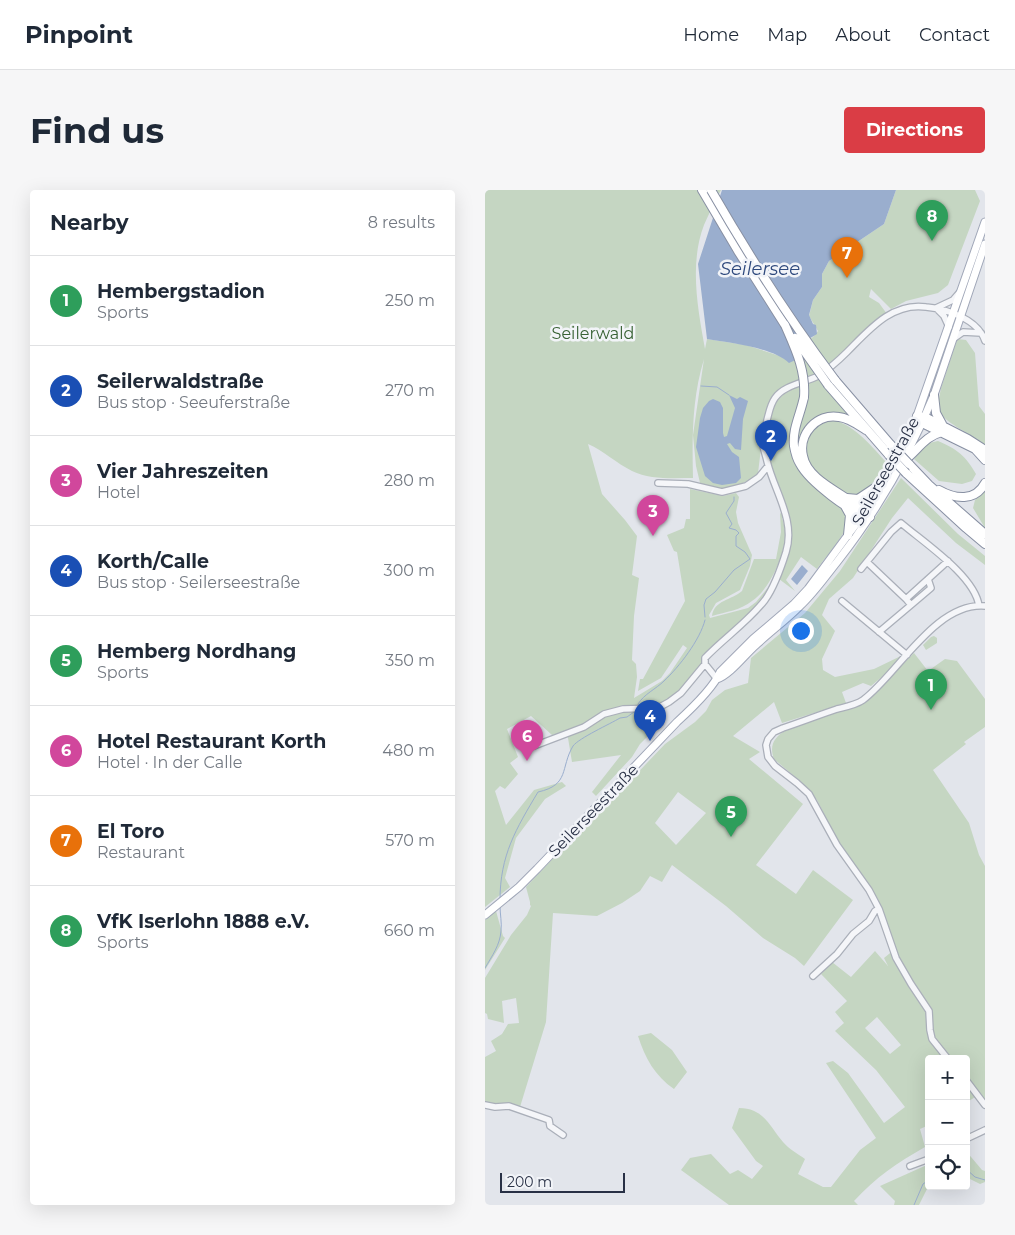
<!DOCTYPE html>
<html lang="en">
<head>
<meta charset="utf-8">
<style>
  body { margin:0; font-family:Montserrat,sans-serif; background:#f6f6f7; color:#1f2937 }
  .controls { position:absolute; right:15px; bottom:15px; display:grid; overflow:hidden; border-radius:5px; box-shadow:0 5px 20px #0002 }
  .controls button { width:45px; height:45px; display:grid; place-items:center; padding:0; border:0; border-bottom:1px solid #e0e1e3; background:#fff; color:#1f2937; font:25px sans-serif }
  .scale { position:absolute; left:15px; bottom:12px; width:125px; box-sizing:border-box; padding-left:5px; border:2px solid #283045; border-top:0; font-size:14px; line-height:18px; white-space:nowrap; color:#283045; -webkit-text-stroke:4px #f2f4f8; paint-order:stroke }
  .you { position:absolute; left:315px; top:440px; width:18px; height:18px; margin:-12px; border:4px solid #fff; border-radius:50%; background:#1a73e8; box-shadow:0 0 0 8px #1a73e833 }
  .badge { display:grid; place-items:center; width:32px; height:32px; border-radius:50%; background:#da3d45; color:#fff; font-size:16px; font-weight:700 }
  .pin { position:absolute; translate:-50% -41px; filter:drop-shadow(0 1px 2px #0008) }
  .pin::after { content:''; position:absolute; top:26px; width:18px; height:15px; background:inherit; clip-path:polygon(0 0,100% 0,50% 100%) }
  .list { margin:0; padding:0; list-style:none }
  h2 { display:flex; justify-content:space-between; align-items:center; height:65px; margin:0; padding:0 20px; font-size:21px }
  h2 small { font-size:16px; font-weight:400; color:#747a83 }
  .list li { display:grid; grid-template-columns:32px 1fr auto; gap:15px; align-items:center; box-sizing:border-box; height:90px; padding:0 20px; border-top:1px solid #e0e1e3 }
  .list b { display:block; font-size:19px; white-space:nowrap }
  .list p { margin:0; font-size:16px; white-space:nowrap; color:#747a83 }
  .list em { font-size:16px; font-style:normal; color:#747a83 }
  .icon { flex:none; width:28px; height:28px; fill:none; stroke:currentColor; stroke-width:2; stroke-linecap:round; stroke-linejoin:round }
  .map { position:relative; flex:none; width:500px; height:1015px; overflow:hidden; border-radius:5px }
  header { display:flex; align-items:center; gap:30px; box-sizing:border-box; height:70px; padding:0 25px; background:#fff; border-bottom:1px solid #e0e1e3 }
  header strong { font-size:24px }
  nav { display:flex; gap:28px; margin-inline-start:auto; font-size:18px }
  .intro { display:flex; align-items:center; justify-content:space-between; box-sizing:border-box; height:120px; padding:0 30px }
  h1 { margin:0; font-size:35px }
  .button { padding:12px 22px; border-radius:5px; background:#da3d45; color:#fff; font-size:18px; font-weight:700 }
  main { display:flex; gap:30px; padding:0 30px }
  aside { flex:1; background:#fff; border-radius:5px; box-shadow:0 5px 20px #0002 }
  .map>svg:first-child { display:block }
</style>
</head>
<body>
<header>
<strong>Pinpoint</strong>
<nav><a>Home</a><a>Map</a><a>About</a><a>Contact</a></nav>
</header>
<div class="intro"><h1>Find us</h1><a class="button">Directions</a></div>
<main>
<aside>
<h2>Nearby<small>8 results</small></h2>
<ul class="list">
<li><span class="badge" style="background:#2e9e5b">1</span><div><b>Hembergstadion</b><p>Sports</p></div><em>250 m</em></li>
<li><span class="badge" style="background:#1a4fb4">2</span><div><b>Seilerwaldstraße</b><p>Bus stop · Seeuferstraße</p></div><em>270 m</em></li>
<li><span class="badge" style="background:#d1479c">3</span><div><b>Vier Jahreszeiten</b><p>Hotel</p></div><em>280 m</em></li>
<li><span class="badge" style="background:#1a4fb4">4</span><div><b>Korth/Calle</b><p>Bus stop · Seilerseestraße</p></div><em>300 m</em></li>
<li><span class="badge" style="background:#2e9e5b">5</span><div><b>Hemberg Nordhang</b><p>Sports</p></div><em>350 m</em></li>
<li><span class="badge" style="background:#d1479c">6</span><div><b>Hotel Restaurant Korth</b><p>Hotel · In der Calle</p></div><em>480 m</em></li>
<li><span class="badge" style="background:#e8710a">7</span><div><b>El Toro</b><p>Restaurant</p></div><em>570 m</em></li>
<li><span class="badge" style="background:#2e9e5b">8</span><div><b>VfK Iserlohn 1888 e.V.</b><p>Sports</p></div><em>660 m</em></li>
</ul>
</aside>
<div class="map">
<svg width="500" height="1015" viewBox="0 0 500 1015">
  <rect width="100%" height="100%" fill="#e2e5eb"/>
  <!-- green -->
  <path fill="#c5d6c2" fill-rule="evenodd" d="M0,0H236C230,12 224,23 219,35C204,74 213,120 220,159L222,149L261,155L298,167L328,147L333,141L324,126L328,110L337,97V84L344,71L399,34L411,0H490L495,11L463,95L453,103L421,111L406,119L386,99L384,107L394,113L402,124L347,175L289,208L278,242L273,283L267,289L237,302L216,297L211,276L208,245L219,169C207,208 207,248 208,288C188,288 165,290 147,281C131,273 119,261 103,254L117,304L140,330L152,346L147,385L154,388L149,426L147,470L151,474L152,487L149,508L177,491L185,483L202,458L198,455L176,488L153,501L155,489H158L200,411L192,362L189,361L182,345L199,338L201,329H205V299L238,306L251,303L254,307L251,322L253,333L267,365L265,376L255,400L231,413L224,425L225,428L263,418L271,412L285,395L286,396L265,423L224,459L218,467L217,474L195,502L173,516L153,517L151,522L154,526L167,530L170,534L169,540L155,554L147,567L111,606L107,602L136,565L87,572L82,542L67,545L46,526L22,539L33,567L25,573L33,584L20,599L15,596L10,601L21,635L49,600L77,592L81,596L60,609L31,648L20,688L25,697L0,717Z
    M472,149L481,150L490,163L494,216L500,224V255C485,242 464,237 452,219L456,198Z
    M332,187L368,231L362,227L330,231L312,263C312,255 311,246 312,239C316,224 325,207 322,192Z
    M315,196C315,201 315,206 314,211C311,230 300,248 307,267C310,277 317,285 324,292C335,302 368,317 362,335C359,346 340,368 332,379L316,367L301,390L310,401L294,389C304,366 309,351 304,326L297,328C299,334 301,341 300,347C299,367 284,400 267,411C256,420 241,422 227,426C229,410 247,410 257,401L269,369H291L296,342L295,323L298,325L304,324C288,285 258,215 315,196Z
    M349,230C372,237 386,256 402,273L387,295L371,306C367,305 362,305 359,304C353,301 329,281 325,276C311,254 326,234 349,230Z
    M453,251C472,259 481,266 491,284L487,291L477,294L454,291L429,269L440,254Z
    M416,288L473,344L500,366V375L471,353L423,308L407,328L368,388L344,409L337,425L350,441L337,469L338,480L350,487L389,479L420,464L410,476L386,496L378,493L357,502L361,513L297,533L289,512L248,546L275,562L264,569L318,614L271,675L311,704L328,680L368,710L319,776L310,768L278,748L241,716L187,675L177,692L165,686L155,701L137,713L112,726L68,723L61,832L35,917L11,915L0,912V867L11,861L6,851L17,844L23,834L34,833L31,808L17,811L19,833L3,829L2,824L0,823V788L26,745L42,725L46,716L45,715V712L41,697L118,615L121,616L180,554L210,532L221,521L227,510L240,500L263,493L266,468L320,423L355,381ZM193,602L221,623L191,655L170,633Z
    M500,301V338L488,318L490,310Z
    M449,446L452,448V453L441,460L438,455L446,447Z
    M429,463L443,481L460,469L472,471L500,509V537L479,552L481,554L448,580L484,633L494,665L500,676V911L497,908L490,907L481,913V869H444V935L435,939L440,957C412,973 391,987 369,1011L373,1015H244L196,980L205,968L226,964L245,984L253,980L267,989L278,976L271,971L247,938L254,918C279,918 285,937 298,952C304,959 313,964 320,969L313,984L338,997H346L375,960L391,948L341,873L348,871L363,883L399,933L420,917L391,880L350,841L359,833L350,822L362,811L336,784L347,772L366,787L390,761L403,776L399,768L410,759L393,709L354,653L332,610L316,592L289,569C284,556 289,547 300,541L380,512ZM392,827L416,855L405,864L380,838Z
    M11,721L18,746L20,748L0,780V730Z
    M166,843L187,860L202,882L189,899C170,886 160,868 153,846Z
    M481,961L497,980L500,981V992L495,994L481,987Z
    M444,974V995L434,1015H409L410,1011L395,996Z"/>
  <!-- water -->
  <path fill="#9aaece" d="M237,0H411L399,34L344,71L337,84V97L328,110L324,125L328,134L331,135L332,144L322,150V158L319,166L304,173C287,157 245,153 222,149L213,74Z
    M244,205L252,209L255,207L263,211L258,229L256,260L250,259L245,253L242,254L247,262L254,267L256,288L251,293L237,295L228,293L220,286L211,257L215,228L218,218L224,211L228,209L235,212L238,218V243L239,247L242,246L250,218Z
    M317,375L323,381L312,395L306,389Z"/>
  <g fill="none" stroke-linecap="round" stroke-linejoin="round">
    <!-- stream -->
    <path stroke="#9aaece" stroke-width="1" d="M216,196L232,197L244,205
      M220,427L219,415L221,409L230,402L249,380L265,369L260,362L251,356V346L254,343L251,340L244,338L247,334L241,323L249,311V307
      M153,514C159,504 171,499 179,491C194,477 215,450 220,430
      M15,710C15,665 31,639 53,602C85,595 75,578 88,556C94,548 125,534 135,528L142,527L149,522
      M0,778C7,766 15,755 16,741C17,733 15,724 15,716
      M481,979L490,987L500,990
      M429,1015L438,994L444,990"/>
    <defs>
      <path id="minor" d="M451,118L468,110L474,103
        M453,120L459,126L464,137
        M468,149L478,142L496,143
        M173,293L203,294L237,302L261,296L274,287L283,276
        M382,372L421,409
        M376,379L406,342L416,333C438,352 490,386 494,416
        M357,411L422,465
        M426,415L446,398L443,389
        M394,442L426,415L421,409L463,371
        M232,489L220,474V468C239,448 263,432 280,410C290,396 296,378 301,362C311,330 289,301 282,271C281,266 279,261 278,256C278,248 281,238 282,230C284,223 285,215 290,208C299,195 319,193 333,186C344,179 353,171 362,162C384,140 407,112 441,117C462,119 493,129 500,151
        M49,556L99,537L119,524L138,519L173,518L184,512L196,503L220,474
        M328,786L352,764L368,744L384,731L390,721L394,719
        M463,869L447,849L445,840L444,821L426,794L411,768L394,719L384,700L352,655L324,604L312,593L290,576L283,567L281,555L283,549L289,542L298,538C316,532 334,525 352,519C360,517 371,515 378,510C413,484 450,412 500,416
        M481,890L500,915
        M0,915L10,917L24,916L64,930L65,936L78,945
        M481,949L500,940
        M425,976L444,969"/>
      <path id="major" d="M232,489C246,484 260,464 272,454C286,441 301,430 315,416C329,403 340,387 352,372C393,320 424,266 449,205L500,54
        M0,725L34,697L52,679L192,532C204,521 229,497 235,482L268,449L309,414L323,399L377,326L397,293L432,226L500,32"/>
      <path id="highway" d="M217,0L253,61L300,135
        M350,190L406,255
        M343,195L404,265
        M449,205L451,223L457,234
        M319,207C316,223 307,239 309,256C310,262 312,269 315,274C324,291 366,324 385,327
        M432,226L437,233L490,259L500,270
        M432,226L440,227L483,249L500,260
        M381,240C373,235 364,228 354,227C332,223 313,244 318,266C323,294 368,306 385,327
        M420,270C433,260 440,246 457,242
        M424,274L444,295L500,344
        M421,283L481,338L500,354
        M454,300C470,309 490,312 500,293
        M362,308L373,309L397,293
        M360,316L365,325L363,345"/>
    </defs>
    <!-- minor casing -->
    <use href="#minor" stroke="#aaafb9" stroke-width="8"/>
    <!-- major casing -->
    <use href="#major" stroke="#a0a7b8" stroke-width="9"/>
    <!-- highway casing -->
    <use href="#highway" stroke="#8890a3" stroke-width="10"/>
    <!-- minor -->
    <use href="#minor" stroke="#f5f6f9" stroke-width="5.5"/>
    <!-- major -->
    <use href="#major" stroke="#fff" stroke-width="7"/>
    <!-- highway -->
    <use href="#highway" stroke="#fff" stroke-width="8"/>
    <defs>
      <path id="highway-bridge" d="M226,0C264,66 304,129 350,190
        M300,135C310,158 321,180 319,207
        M310,148L343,195
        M406,255L424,274
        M404,265L421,283"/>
    </defs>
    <!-- highway-bridge casing -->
    <use href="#highway-bridge" stroke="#8890a3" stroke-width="10" stroke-linecap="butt"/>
    <!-- highway-bridge -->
    <use href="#highway-bridge" stroke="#fff" stroke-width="8"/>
  </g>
  <g text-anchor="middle" stroke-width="5" stroke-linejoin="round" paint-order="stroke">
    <!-- park labels -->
    <g font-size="16" fill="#386234" stroke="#f2f4f8">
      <text x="108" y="149">Seilerwald</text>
    </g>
    <!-- street labels -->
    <g font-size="16" fill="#283045" stroke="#f2f4f8">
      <text transform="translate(400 281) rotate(-61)" y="6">Seilerseestraße</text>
      <text transform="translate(108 620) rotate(-46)" y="6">Seilerseestraße</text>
    </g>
    <!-- water labels -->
    <g font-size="18" font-style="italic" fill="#2e497d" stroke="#f2f4f8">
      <text x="275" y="85">Seilersee</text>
    </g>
  </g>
</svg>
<div class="controls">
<button>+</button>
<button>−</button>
<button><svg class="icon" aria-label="locate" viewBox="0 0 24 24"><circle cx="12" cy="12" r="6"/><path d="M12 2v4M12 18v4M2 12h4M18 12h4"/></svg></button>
</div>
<div class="scale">200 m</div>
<div class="you"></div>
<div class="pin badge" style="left:446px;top:520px;background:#2e9e5b">1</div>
<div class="pin badge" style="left:286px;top:271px;background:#1a4fb4">2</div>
<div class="pin badge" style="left:168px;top:346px;background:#d1479c">3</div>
<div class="pin badge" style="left:165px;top:551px;background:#1a4fb4">4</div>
<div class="pin badge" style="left:246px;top:647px;background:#2e9e5b">5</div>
<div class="pin badge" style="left:42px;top:571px;background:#d1479c">6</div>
<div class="pin badge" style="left:362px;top:88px;background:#e8710a">7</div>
<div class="pin badge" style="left:447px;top:51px;background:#2e9e5b">8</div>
</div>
</main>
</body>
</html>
